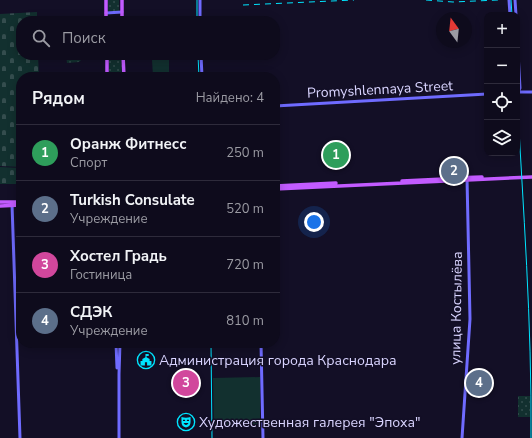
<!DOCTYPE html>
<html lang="ru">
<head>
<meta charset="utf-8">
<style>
  body { margin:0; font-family:"Nunito Sans",sans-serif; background:#1c1929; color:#f1f3f6 }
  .controls { position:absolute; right:12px; top:12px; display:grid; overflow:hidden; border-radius:8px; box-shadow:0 2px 10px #0003 }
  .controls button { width:36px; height:36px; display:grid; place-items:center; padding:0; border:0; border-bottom:1px solid #2e2b3b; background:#0e0b1c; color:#f1f3f6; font:20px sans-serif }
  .compass { position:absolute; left:436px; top:12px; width:36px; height:36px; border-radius:50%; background:#0e0b1c; box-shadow:0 2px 10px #0003; rotate:345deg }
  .you { position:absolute; left:314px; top:222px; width:14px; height:14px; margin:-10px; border:3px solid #fff; border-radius:50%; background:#1a73e8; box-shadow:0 0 0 6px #1a73e833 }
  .badge { display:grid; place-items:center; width:26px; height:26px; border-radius:50%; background:#8c9099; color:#fff; font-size:13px; font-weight:700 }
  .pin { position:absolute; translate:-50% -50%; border:2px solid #fff; box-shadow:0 1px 4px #0006 }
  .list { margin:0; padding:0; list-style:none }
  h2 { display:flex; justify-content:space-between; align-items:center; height:52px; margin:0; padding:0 16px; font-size:17px }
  h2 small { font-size:13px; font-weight:400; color:#9b9ba3 }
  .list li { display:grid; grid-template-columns:26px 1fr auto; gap:12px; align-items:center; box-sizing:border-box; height:56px; padding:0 16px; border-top:1px solid #2e2b3b }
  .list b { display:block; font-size:15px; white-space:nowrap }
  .list p { margin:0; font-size:13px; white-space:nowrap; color:#9b9ba3 }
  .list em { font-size:13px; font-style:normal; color:#9b9ba3 }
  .icon { flex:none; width:22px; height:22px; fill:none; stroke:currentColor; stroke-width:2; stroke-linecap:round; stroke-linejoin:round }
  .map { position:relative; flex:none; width:532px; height:438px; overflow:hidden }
  .search { position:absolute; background:#0e0b1c; box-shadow:0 2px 10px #0003; left:16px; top:16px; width:264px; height:44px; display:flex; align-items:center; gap:10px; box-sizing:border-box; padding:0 14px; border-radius:16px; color:#9b9ba3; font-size:15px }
  .panel { position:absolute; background:#0e0b1c; box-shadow:0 2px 10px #0003; left:16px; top:72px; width:264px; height:276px; border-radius:16px }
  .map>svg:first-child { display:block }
</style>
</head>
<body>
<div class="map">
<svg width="532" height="438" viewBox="0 0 532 438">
  <defs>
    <pattern id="cemetery-stones" width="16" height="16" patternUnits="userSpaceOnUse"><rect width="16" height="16" fill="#12302f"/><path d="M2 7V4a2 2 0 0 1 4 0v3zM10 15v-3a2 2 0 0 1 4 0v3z" fill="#344d4e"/></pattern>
    <pattern id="park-dots" width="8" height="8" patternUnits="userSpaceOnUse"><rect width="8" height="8" fill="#12302f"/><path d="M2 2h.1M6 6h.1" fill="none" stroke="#344d4e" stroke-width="1.8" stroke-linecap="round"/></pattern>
  </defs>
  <rect width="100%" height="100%" fill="#130f26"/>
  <!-- green -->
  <path fill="#12302f" d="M152,60H169V77H153Z
    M260,377V424L214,426L213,378Z"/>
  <!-- cemetery -->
  <path fill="url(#cemetery-stones)" d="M37,12V21H21V55H38L39,77H21V167L0,166V14Z
    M0,167L21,168V182H19V184H0Z"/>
  <!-- park -->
  <path fill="url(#park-dots)" d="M108,0H119V11H108Z
    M66,55H81V60L79,62L67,63Z
    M109,55H121L122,77H109Z
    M518,396H530V417H518Z"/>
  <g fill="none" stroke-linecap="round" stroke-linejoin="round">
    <!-- secondary -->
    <path stroke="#6f6bff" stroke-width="3" d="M200,0V21
      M509,0L510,15
      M515,0L516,15
      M106,13L122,12
      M517,35L520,88L518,92
      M201,55L202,77
      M517,92H532
      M275,106L487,94
      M12,204L20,438
      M116,343L117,368
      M261,343L263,438
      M119,438V374L120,343
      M462,438L470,319L467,178"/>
    <!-- primary -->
    <path stroke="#c25bff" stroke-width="3.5" d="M106,0V21
      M122,0V21
      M107,55V77
      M123,55L124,77
      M452,178L482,177
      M402,181L444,179
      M275,186L336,183
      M275,189L532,177
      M0,202H21
      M0,206L21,205"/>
    <!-- tram -->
    <path stroke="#00e5ff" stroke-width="1" d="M197,0V21
      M511,0L512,15
      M198,55L199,77
      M517,72L518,98
      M517,93C523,208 532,323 531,438
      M211,343L212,438"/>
    <!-- rail -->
    <path stroke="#00e5ff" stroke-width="1" stroke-dasharray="6 5" stroke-linecap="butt" d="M426,0L453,2L498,0
      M243,5L354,0"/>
  </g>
  <!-- icons -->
  <defs>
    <symbol id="civic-ring" viewBox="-11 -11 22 22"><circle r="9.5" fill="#130f26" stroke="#00e5ff" stroke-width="1.5"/><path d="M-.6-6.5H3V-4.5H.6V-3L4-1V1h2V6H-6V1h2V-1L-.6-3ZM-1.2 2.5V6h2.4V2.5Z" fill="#00e5ff"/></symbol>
    <symbol id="theatre-ring" viewBox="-11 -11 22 22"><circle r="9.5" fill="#130f26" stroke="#00e5ff" stroke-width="1.5"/><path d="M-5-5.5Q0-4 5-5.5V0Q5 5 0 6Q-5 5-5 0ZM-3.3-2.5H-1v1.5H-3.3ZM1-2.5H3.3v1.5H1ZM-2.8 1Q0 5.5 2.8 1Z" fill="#00e5ff"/></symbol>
  </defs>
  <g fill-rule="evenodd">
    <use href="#civic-ring" x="136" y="350" width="20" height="20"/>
    <use href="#theatre-ring" x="176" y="412" width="20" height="20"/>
  </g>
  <g text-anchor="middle" stroke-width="3" stroke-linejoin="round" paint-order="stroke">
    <!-- street labels -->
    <g font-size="14" fill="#d9d4ff" stroke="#130f26">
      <text transform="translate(380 89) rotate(-3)" y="5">Promyshlennaya Street</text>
      <text transform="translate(456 308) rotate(-89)" y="5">улица Костылёва</text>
    </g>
    <!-- poi labels -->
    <g font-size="14" fill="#d9d4ff" stroke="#130f26" text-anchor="start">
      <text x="159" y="365">Администрация города Краснодара</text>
      <text x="199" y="427">Художественная галерея "Эпоха"</text>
    </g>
  </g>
</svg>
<div class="controls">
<button>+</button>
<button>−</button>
<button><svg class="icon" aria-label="locate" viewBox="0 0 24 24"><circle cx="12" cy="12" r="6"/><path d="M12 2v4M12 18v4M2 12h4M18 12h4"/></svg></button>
<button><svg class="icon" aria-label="layers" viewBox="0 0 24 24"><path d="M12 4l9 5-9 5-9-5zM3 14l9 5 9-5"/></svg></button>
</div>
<svg class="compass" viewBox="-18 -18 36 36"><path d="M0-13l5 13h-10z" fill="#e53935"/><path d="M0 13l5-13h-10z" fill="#9b9ba3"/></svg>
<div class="you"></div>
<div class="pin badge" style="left:336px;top:155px;background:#2e9e5b">1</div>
<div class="pin badge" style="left:454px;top:171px;background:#5c6f8a">2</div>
<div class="pin badge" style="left:186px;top:383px;background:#d1479c">3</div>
<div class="pin badge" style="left:479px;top:383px;background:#5c6f8a">4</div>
<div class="search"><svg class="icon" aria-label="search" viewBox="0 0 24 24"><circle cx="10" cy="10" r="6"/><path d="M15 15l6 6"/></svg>Поиск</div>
<section class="panel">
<h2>Рядом<small>Найдено: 4</small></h2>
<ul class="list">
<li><span class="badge" style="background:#2e9e5b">1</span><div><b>Оранж Фитнесс</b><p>Спорт</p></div><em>250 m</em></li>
<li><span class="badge" style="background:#5c6f8a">2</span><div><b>Turkish Consulate</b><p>Учреждение</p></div><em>520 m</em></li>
<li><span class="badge" style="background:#d1479c">3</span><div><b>Хостел Градь</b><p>Гостиница</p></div><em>720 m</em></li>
<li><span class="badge" style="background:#5c6f8a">4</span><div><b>СДЭК</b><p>Учреждение</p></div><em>810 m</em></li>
</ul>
</section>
</div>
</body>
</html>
